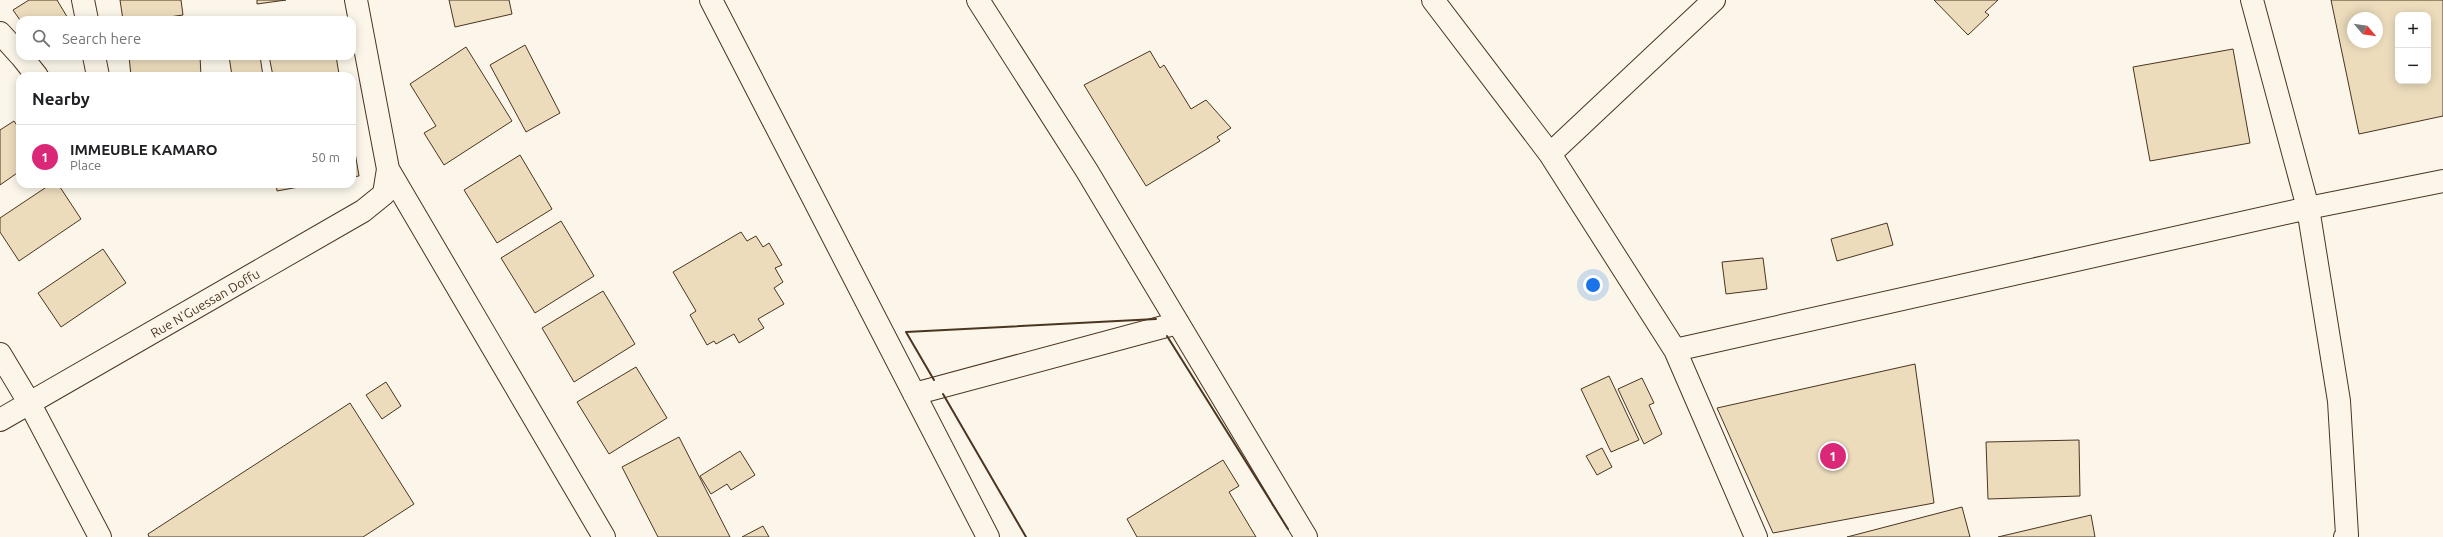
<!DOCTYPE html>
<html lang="en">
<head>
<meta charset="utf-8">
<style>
  body { margin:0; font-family:Ubuntu,sans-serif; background:#f2f2f2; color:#202124 }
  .controls { position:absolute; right:12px; top:12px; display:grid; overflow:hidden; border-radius:8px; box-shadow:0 2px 10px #0003 }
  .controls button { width:36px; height:36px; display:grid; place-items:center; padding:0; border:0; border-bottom:1px solid #e0e0e0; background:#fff; color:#202124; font:20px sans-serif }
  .compass { position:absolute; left:2347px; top:12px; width:36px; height:36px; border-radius:50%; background:#fff; box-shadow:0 2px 10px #0003; rotate:119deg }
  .you { position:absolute; left:1593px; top:285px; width:14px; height:14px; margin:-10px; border:3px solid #fff; border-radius:50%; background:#1a73e8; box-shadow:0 0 0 6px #1a73e833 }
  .badge { display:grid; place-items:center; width:26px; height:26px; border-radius:50%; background:#db2777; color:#fff; font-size:13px; font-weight:700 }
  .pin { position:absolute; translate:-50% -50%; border:2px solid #fff; box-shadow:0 1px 4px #0006 }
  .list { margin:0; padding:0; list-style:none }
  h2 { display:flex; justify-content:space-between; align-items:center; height:52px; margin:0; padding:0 16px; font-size:17px }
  h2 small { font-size:13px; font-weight:400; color:#757577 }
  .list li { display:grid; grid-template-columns:26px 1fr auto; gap:12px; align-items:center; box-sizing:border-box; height:64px; padding:0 16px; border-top:1px solid #e0e0e0 }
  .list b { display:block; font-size:15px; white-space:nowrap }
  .list p { margin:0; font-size:13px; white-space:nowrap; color:#757577 }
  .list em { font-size:13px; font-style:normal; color:#757577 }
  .icon { flex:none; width:22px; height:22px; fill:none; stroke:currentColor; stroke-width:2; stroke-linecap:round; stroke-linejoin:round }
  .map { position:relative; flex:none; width:2443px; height:537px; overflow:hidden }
  .search { position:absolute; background:#fff; box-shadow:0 2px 10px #0003; left:16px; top:16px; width:340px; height:44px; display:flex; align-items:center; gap:10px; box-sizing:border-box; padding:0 14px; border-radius:12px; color:#757577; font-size:15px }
  .panel { position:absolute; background:#fff; box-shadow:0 2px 10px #0003; left:16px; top:72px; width:340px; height:116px; border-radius:12px }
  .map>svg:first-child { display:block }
</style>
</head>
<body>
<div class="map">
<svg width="2443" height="537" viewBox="0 0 2443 537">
  <rect width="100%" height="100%" fill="#fbf6e9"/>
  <!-- building -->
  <path fill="#ecdcbc" stroke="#4a3520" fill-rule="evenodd" d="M29,0H57L69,20H20L13,10Z
    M120,0H181L183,15L148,20H123Z
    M257,0H286L257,4Z
    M449,0H509L512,14L455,27Z
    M1934,0H1998L1985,12L1989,15L1968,35Z
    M2331,0H2443V116L2359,134ZM2398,15H2428V81H2398ZM2353,18H2377V42H2353Z
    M525,45L560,113L526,132L490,65Z
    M466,47L512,121L444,165L424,133L436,126L410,84Z
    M2233,49L2250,143L2150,161L2133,67Z
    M1150,51L1160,68L1164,65L1191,109L1206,100L1231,128L1217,137L1220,141L1146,186L1084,85Z
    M129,56H200L201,76H131Z
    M229,56H260L263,76H232Z
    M269,56H336L339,74L327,76H273Z
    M14,121L20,130V171L0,185V130Z
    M352,135L359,176L352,177Z
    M520,155L552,209L497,243L464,190Z
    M51,184H58L81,219L19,261L0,232V218Z
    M276,184H315L277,191Z
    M561,221L594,276L535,313L501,258Z
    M1887,223L1893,245L1837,261L1831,239Z
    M741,232L747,241L756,236L763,247L769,243L782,265L775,268L783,282L774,288L784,304L758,319L764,328L739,343L734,334L716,344L714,341L707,345L690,315L696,311L673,272Z
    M103,249L126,283L61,327L38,293Z
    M1763,258L1767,289L1726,294L1722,262Z
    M603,291L635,344L574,382L542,328Z
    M1915,364L1934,503L1773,533L1717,408Z
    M636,367L667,418L609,454L577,402Z
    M1609,376L1639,440L1611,452L1581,389Z
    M1642,378L1654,403L1649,405L1662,434L1644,444L1618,389Z
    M386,382L401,406L382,419L366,395Z
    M350,403L414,504L363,537H149L148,534Z
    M679,437L730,537H658L622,467Z
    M2079,440L2080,496L1988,499L1986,442Z
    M1602,448L1612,467L1597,475L1586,456Z
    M740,451L755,475L731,490L727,484L711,494L700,476Z
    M1223,460L1239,486L1229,492L1256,537H1137L1127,519Z
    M1962,507L1970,537H1847Z
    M2091,515L2095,537H1998Z
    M763,526L769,537H742Z"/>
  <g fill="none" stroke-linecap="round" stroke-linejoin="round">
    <defs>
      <path id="minor" d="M83,0L87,20
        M356,0L388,169L604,537
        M711,0L988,537
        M978,0L1087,171L1306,537
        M1433,0L1550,154L1675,350L1756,537
        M2252,0L2308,208L2339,401L2347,535L2345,537
        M0,33L20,55
        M21,56L37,76
        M94,56L98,76
        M1550,154L1714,0
        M1675,350L2308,208L2443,181
        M0,354L30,404L100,537
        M914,394L1178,323
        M0,420L363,211L384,194L388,169"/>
    </defs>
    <!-- minor casing -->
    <use href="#minor" stroke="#4a3520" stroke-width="24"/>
    <!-- minor -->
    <use href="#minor" stroke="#fbf6e9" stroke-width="22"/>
    <!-- wall -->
    <path stroke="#4a3520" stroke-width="2" d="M1167,336L1288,529
      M934,380L906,332L1156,319
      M943,394L1026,537"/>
  </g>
  <g text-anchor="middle" stroke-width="3" stroke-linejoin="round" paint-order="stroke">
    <!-- street labels -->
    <g font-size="13" fill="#4a3520" stroke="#fbf6e9">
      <text transform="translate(205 303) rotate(-30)" y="5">Rue N'Guessan Doffu</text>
    </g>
  </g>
</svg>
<div class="controls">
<button>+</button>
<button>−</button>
</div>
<svg class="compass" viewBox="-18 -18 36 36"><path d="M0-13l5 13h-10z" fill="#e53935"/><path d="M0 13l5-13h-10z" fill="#757577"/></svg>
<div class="you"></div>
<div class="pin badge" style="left:1833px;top:456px">1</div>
<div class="search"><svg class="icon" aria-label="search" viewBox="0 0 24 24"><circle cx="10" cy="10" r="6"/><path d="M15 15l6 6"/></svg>Search here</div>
<section class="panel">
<h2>Nearby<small></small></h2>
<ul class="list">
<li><span class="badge">1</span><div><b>IMMEUBLE KAMARO</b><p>Place</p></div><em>50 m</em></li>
</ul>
</section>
</div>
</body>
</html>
